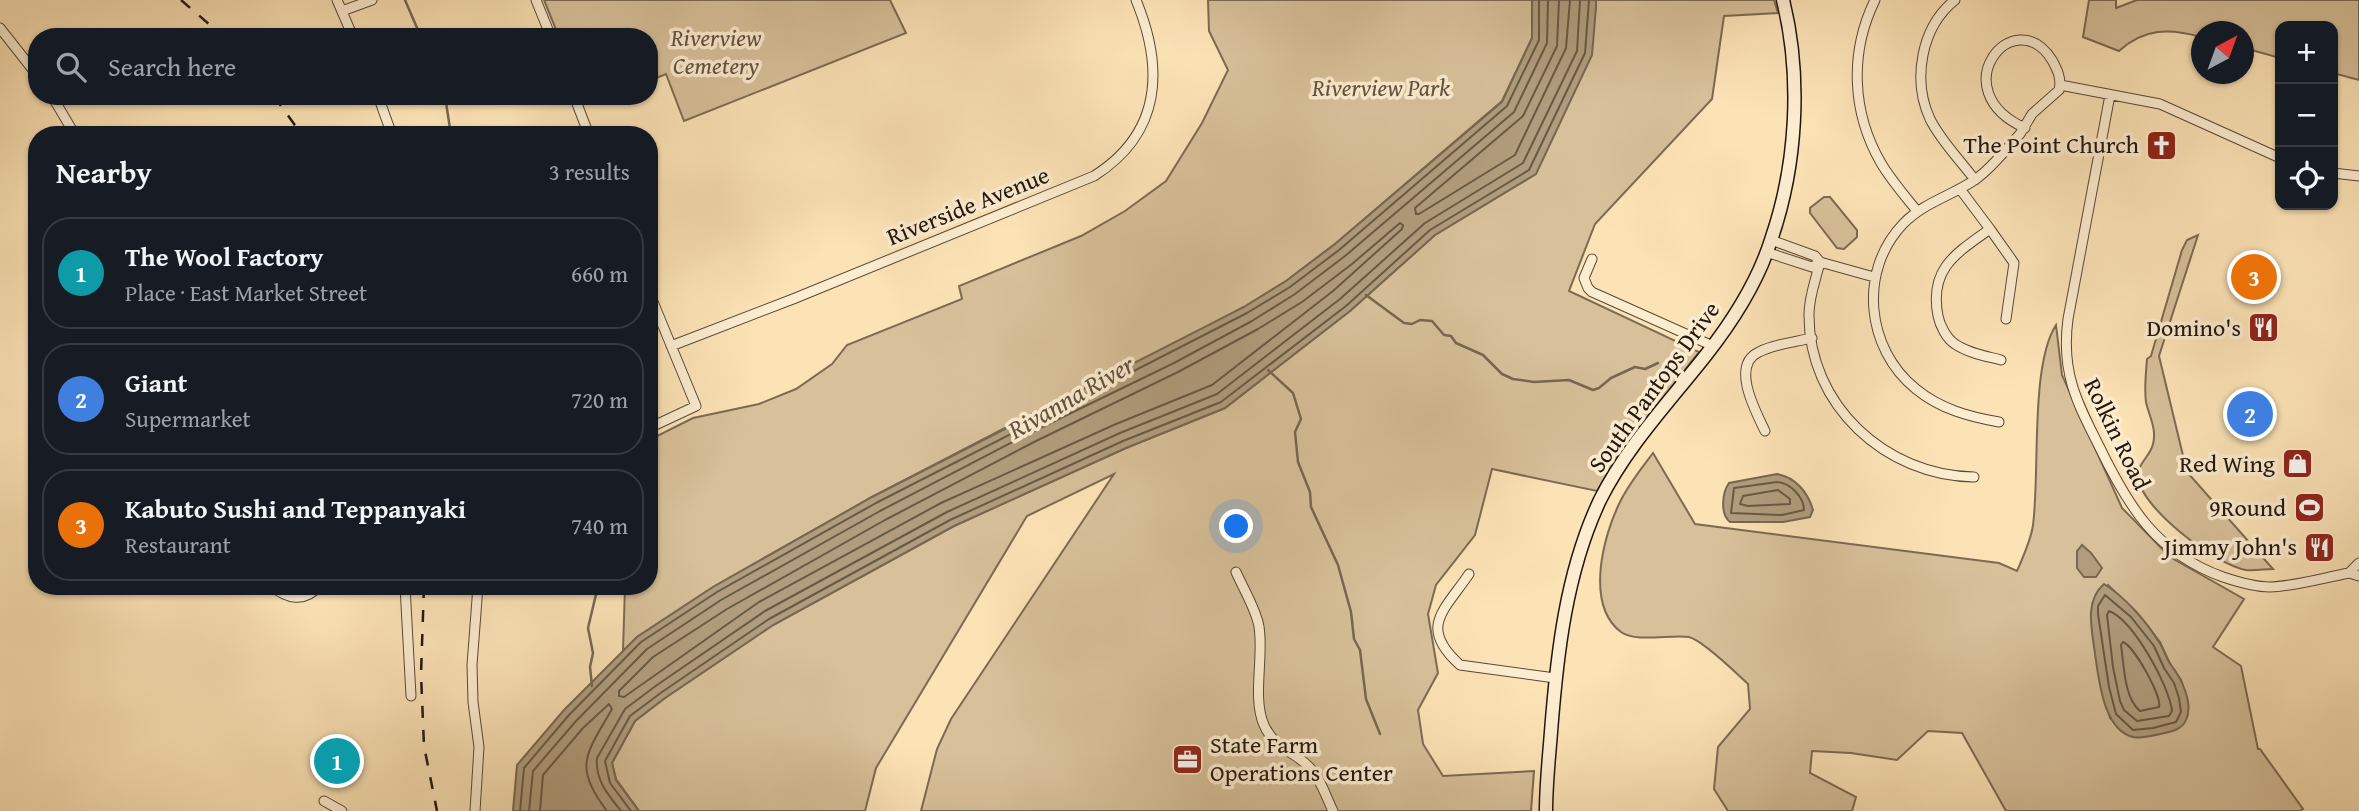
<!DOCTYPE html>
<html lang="en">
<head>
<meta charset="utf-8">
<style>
  body { margin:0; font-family:"Gentium Book Plus",serif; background:#20242c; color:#f1f3f6 }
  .controls { position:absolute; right:21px; top:21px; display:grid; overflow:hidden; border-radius:14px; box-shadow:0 2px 5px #0004 }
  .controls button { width:63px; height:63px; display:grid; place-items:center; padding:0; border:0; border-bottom:2px solid #363941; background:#171b24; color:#f1f3f6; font:35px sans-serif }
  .compass { position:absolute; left:2191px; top:21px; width:63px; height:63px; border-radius:50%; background:#171b24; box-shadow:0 2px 5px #0004; rotate:41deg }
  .you { position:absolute; left:1237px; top:527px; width:24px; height:24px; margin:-18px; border:5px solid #fff; border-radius:50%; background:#1a73e8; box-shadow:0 0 0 10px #1a73e833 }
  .badge { display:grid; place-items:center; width:46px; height:46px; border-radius:50%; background:#c59692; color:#fff; font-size:23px; font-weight:700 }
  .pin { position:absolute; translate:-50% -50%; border:4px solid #fff; box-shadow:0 2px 7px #0006 }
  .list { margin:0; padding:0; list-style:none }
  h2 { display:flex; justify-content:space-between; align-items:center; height:91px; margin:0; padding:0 28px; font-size:30px }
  h2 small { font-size:23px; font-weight:400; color:#9ea1a6 }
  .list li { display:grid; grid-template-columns:46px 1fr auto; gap:21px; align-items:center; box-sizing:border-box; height:112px; margin:0 14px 14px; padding:0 14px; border:2px solid #363941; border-radius:28px }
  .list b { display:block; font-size:26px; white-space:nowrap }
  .list p { margin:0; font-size:23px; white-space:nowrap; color:#9ea1a6 }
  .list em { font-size:23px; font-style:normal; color:#9ea1a6 }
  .icon { flex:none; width:38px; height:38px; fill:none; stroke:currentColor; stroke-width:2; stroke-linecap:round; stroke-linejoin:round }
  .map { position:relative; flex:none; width:2359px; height:811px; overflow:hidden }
  .search { position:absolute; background:#171b24; box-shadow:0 2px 5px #0004; left:28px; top:28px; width:630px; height:77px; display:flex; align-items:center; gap:18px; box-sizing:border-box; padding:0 24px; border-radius:28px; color:#9ea1a6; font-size:26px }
  .panel { position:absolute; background:#171b24; box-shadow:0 2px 5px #0004; left:28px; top:126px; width:630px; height:469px; border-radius:28px }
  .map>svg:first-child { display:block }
</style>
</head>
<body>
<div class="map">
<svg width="2359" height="811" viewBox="0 0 2359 811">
  <rect width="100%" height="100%" fill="#fce3b6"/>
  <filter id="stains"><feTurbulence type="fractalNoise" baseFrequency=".00286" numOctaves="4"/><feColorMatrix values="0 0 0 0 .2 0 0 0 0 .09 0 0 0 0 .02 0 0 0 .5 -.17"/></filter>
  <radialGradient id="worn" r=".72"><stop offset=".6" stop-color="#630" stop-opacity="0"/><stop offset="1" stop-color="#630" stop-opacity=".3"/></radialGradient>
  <!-- green -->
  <path fill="#d7c09a" stroke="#7c6a54" stroke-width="2" fill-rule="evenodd" d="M544,0H890L906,33L684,121L666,74L649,81V37H559Z
    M1208,0H1532V38L1502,101L1335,244L1286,281L1244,307L1166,349L1022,419L872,497L713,587L637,637L623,651L625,586H649V440L693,418L759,404L796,389L832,364L847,345L962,299L959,286L1081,236L1125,211L1166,181L1202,123L1228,70L1209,31Z
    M1596,0H1774L1778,13L1724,16L1712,99L1595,224L1569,291L1699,352L1627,444L1597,491L1492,469L1475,535L1436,585L1428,614L1438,673L1418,710L1423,744L1443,776L1534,771L1531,811H921L937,749L951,719L1114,474L1027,516L876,768L865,811H639L616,779L612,763L635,721L665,698L773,625L954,526L1126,448L1225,408L1350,311L1435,235L1535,174L1596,7Z
    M2089,0H2116V8L2137,0H2359V80L2333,73V26H2280V58L2244,48V32H2202L2201,37C2170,28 2144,28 2119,51L2083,37Z
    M1824,197H1830L1857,230V237L1844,249L1837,248L1810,213V208Z
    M2198,235L2159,356L2187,472L2273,569C2265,569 2255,571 2246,570C2216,565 2142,509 2138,478C2137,463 2150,457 2153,444C2157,429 2149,416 2146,402C2144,388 2146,373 2147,359L2151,356L2182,250L2187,240Z
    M2056,325L2062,375L2122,508L2170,557L2244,599L2213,647L2241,666L2258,749H2260L2303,809L2300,811H2006L1962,733L1928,731L1897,760L1851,753L1812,751L1810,773L1856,797L1852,811H1728L1714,789L1718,747L1750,709L1748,684C1736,673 1704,641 1689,637C1672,634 1636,643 1621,632C1585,605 1603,536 1620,502C1628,485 1641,469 1653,453L1695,524L1999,563L2017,571C2023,557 2031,540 2033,525C2040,474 2030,365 2056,325ZM2108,585L2137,613L2160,642L2170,664L2181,680L2186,697L2155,735L2130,736L2110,718L2098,669L2091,615Z"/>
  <!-- water -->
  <path fill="#b19d7d" stroke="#776751" stroke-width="2" d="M1532,0H1596V7L1592,55L1536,174L1435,235L1350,311L1225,408L1126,448L954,526L773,625L665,698L635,721L612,763L616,780L639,811H513L517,765L564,710L637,637L713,587L872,497L1244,307L1286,281L1335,244L1502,102L1532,38Z
    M1777,474C1796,477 1808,493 1813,510L1810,517L1783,522H1730C1720,514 1722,493 1729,483Z
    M2082,545L2091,553L2102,568L2096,577H2084L2077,568V551Z
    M2104,584C2125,597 2146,621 2159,642C2164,649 2166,658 2171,665C2181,678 2194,703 2186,720C2182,730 2170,732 2160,734C2151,736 2142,739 2133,737C2103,730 2099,679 2095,654C2092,630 2084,601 2104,584Z"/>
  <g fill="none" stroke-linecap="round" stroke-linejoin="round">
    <!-- shore -->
    <path stroke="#685946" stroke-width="2" d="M1559,0L1557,46L1523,116L1415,208L1416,214H1419L1515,155L1566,48L1570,0
      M1400,223L1403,225L1402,229L1333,291L1212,385L1116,424L941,503L759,602L624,697L619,696V691L653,657L727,609L885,520L1034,442L1178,372L1258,329L1302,302L1352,264Z
      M1777,482C1790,483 1804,497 1804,510L1782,515L1731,513L1734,488Z
      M1778,490L1790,499V504L1748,506L1740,504L1743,496Z
      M2105,595L2131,617L2154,646L2164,668L2174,683L2179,698L2181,712L2176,722L2153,728L2133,730L2116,714L2109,687L2098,614V606Z
      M2109,611C2133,620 2169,685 2172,711L2169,716L2137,721L2124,710L2120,701L2113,667L2107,615Z
      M2123,642C2134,646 2162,696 2159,707L2140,711C2124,698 2124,665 2121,645Z
      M520,811L524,768L569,715L641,642L717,592L876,503L1247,313L1290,287L1339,250L1507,106L1539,40V0
      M529,811L533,771L576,721L647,649L721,600L880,511L1030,433L1174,363L1252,321L1295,294L1345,256L1514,112L1547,43L1548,0
      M540,811L543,775L583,728L609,704L612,709C587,753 572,766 607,811
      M621,811C608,795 595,780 597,758L625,709L657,685L765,611L947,512L1120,433L1217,394L1340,299L1425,223L1523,163L1577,51L1580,0
      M631,811L610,783L605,761L630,716L662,692L769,619L950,520L1123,441L1221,402L1346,306L1430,230L1529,170L1585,53L1589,0"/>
    <!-- stream -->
    <path stroke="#776751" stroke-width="2.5" d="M405,0L421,37
      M445,96L451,135
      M1366,295L1404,323L1412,324L1420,320L1432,321L1444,335L1451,336L1456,343L1483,355L1502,374L1513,379L1534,382L1569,380L1593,390L1599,388L1611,378L1635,367L1645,369L1658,363
      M1268,370L1293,393L1301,419L1295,432L1298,462L1310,492L1311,507L1338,565L1351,612L1354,639L1360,650L1366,699L1380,734
      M592,686L590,667L593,653L588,628L598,586"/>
    <defs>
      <path id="street" d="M337,0L353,37
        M536,0L551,37
        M1875,0C1849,53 1852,113 1881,163C1891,180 1905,196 1917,211
        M1955,0C1921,27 1912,80 1930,119C1941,141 1960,160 1975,180
        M342,11L372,0
        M0,28L37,75
        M2060,85L2160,104L2280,158
        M2110,95L2068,319C2061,371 2076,401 2099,446C2128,506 2156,553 2223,577C2238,582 2254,587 2270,587C2296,586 2323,578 2349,573L2359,576
        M52,96L75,135
        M378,96L392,135
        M574,96L589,135
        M2333,173L2359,176
        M1960,189L1990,229C1955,254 1929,269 1938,316C1940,326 1947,339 1955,344C1968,353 1986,356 2001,360
        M1990,229L2014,263L2006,319
        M1771,240L1815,256L1820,262L1874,277
        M1766,252L1812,267L1820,262
        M1592,259L1584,278L1588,288L1592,292L1713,346
        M1820,262C1816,279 1809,296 1809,314C1808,405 1886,476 1974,477
        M649,292L696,406L649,428
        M671,346L793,299L1094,176C1162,133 1164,68 1136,0
        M1999,422C1970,417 1940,409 1916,389C1866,349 1858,271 1903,224C1924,202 1952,196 1976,179C1993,167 2006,149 2020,134L2032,114L2059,90C2062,79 2057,69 2052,60C2014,0 1941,90 2025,128
        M1765,431C1756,412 1730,365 1759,352C1774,344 1795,342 1812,338
        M1236,572C1243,588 1257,611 1259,627C1264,657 1252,698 1264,725C1275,750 1294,750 1310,768C1321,779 1326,797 1333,811
        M2349,573L2359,563
        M1469,574C1444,611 1418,627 1460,665L1555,678
        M272,586C287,599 305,603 319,586
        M405,586L411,696
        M324,801L342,811
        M475,811L479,747L473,702L472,665L478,586"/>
      <path id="secondary" d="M1546,811C1546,785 1549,758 1551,732C1557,654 1566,572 1600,500C1627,446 1669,402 1706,355C1732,322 1758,281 1771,240C1797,165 1802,77 1783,0"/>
    </defs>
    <!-- street casing -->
    <use href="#street" stroke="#574839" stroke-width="11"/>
    <!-- secondary casing -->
    <use href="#secondary" stroke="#20150f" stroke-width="15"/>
    <!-- street -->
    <use href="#street" stroke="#fdedd0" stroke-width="9"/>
    <!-- secondary -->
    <use href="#secondary" stroke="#fdedd0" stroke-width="12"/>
    <!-- rail -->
    <path stroke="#20150f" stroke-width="2.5" stroke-dasharray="12 12" stroke-linecap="butt" d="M181,0L224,37
      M274,96L302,135
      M424,586L421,674L424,746L437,811"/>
  </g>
  <!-- icons -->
  <defs>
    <symbol id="church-square" viewBox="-11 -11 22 22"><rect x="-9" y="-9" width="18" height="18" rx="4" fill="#8f2418" stroke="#fdedd0"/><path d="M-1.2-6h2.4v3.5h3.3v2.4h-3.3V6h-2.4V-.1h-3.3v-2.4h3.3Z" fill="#fff"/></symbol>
    <symbol id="restaurant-square" viewBox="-11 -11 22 22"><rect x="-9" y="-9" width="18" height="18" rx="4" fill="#8f2418" stroke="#fdedd0"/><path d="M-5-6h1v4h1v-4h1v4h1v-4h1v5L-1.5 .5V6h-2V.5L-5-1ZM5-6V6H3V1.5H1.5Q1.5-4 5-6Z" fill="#fff"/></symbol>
    <symbol id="shop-square" viewBox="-11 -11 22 22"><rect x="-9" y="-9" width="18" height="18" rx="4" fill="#8f2418" stroke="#fdedd0"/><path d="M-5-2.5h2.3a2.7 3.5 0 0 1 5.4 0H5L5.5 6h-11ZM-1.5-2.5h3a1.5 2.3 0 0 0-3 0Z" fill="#fff"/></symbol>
    <symbol id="stadium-square" viewBox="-11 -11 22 22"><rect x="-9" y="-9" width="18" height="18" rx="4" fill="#8f2418" stroke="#fdedd0"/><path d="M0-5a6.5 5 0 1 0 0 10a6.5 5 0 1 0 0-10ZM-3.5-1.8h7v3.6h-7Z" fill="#fff"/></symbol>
    <symbol id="office-square" viewBox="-11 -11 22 22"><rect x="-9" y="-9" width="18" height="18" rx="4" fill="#8f2418" stroke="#fdedd0"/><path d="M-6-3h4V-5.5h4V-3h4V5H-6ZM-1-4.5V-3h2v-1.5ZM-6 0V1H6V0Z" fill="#fff"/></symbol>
  </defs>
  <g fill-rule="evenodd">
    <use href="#church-square" x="2144" y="128" width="35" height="35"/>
    <use href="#restaurant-square" x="2246" y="310" width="35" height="35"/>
    <use href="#shop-square" x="2280" y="446" width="35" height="35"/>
    <use href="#stadium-square" x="2292" y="490" width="35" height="35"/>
    <use href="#restaurant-square" x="2302" y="530" width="35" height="35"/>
    <use href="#office-square" x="1170" y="742" width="35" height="35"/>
  </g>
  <g text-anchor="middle" stroke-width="7" stroke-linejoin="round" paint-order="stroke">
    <!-- park labels -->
    <g font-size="24" font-style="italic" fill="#605140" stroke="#fdedd0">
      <text x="716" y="46">Riverview<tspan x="716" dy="28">Cemetery</tspan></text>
      <text x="1381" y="96">Riverview Park</text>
    </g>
    <!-- poi labels -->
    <g font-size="24" fill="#20150f" stroke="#fdedd0" text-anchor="end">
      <text x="2139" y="153">The Point Church</text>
      <text x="2241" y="336">Domino's</text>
      <text x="2275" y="472">Red Wing</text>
      <text x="2286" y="516">9Round</text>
      <text x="2297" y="555">Jimmy John's</text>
      <text x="1210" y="753" text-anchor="start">State Farm<tspan x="1210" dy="28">Operations Center</tspan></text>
    </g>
    <!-- street labels -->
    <g font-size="24" fill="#20150f" stroke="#fdedd0">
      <text transform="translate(968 206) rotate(-22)" y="8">Riverside Avenue</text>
      <text transform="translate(1654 387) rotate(-54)" y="8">South Pantops Drive</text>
      <text transform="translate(2117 434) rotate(64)" y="8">Rolkin Road</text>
    </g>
    <!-- water labels -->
    <g font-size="26" font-style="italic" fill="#615240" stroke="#fdedd0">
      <text transform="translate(1071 397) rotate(-30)" y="9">Rivanna River</text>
    </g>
  </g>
  <rect width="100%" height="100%" filter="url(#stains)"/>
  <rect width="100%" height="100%" fill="url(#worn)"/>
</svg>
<div class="controls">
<button>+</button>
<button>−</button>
<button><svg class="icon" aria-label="locate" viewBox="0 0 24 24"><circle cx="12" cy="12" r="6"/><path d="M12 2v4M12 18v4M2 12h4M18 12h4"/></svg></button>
</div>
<svg class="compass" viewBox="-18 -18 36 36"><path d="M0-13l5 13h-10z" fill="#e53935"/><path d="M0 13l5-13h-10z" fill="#9ea1a6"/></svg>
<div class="you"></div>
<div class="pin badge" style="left:337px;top:761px;background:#0f9aa8">1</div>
<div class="pin badge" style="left:2250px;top:414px;background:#3f7fe0">2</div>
<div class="pin badge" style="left:2254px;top:277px;background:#e8710a">3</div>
<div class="search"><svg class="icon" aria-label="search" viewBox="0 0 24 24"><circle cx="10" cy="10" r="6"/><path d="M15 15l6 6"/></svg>Search here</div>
<section class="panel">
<h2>Nearby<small>3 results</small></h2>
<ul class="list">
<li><span class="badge" style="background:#0f9aa8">1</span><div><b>The Wool Factory</b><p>Place · East Market Street</p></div><em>660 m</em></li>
<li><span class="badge" style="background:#3f7fe0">2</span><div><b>Giant</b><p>Supermarket</p></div><em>720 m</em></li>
<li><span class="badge" style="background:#e8710a">3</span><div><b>Kabuto Sushi and Teppanyaki</b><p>Restaurant</p></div><em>740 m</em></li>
</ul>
</section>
</div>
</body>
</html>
